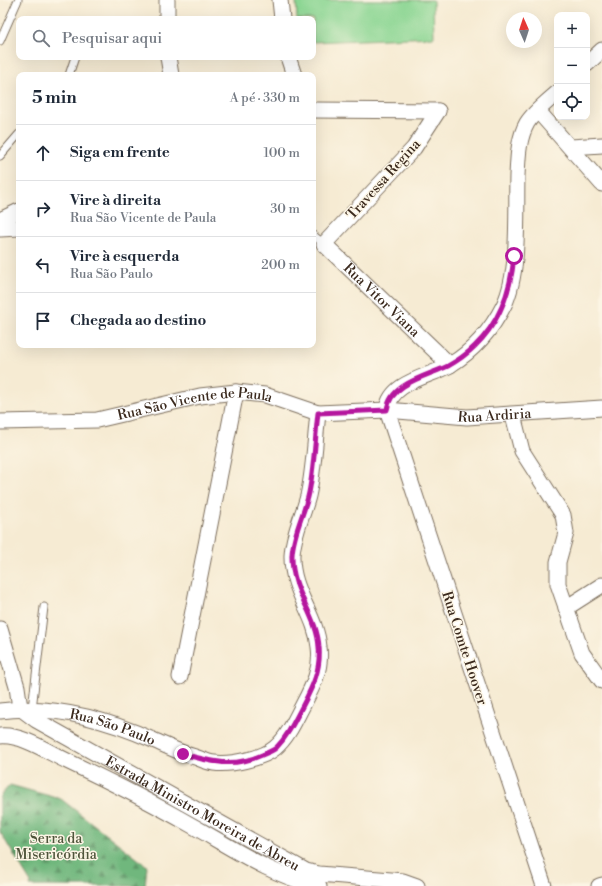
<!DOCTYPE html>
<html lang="pt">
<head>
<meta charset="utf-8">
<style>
  body { margin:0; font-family:"Libre Bodoni",serif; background:#f2f2f3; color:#1f2937 }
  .controls { position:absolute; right:12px; top:12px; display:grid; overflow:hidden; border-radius:8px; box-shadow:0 4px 16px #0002 }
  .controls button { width:36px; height:36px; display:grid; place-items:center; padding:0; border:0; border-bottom:1px solid #e0e1e3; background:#fff; color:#1f2937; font:20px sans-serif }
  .compass { position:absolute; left:506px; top:12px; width:36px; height:36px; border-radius:50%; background:#fff; box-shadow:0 4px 16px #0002; rotate:357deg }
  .stop { position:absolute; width:12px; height:12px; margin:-9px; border:3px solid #b5179e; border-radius:50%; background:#fff }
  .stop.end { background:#b5179e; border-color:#fff; box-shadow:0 1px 4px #0008 }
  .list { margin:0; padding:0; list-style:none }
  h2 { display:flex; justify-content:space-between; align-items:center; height:52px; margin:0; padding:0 16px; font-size:17px }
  h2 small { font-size:13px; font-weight:400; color:#747a83 }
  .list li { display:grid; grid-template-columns:26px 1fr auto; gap:12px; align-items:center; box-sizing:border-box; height:56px; padding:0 16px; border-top:1px solid #e0e1e3 }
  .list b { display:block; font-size:15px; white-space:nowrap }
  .list p { margin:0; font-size:13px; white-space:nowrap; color:#747a83 }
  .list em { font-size:13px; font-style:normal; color:#747a83 }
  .icon { flex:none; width:22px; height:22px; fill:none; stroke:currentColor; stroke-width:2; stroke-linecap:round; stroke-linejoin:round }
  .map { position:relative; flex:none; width:602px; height:886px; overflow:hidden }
  .search { position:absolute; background:#fff; box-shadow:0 4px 16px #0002; left:16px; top:16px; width:300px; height:44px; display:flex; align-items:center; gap:10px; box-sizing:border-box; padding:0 14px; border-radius:8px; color:#747a83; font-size:15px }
  .panel { position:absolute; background:#fff; box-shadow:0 4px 16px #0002; left:16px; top:72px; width:300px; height:276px; border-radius:8px }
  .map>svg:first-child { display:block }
</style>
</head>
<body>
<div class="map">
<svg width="602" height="886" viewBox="0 0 602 886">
  <defs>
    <pattern id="forest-firs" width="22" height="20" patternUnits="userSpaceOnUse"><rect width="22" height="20" fill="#70b77d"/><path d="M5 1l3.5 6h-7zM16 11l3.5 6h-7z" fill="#5d9566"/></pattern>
  </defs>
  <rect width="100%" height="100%" fill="#fcf5e5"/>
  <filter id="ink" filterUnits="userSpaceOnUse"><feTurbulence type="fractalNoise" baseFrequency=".025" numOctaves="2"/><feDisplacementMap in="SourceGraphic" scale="8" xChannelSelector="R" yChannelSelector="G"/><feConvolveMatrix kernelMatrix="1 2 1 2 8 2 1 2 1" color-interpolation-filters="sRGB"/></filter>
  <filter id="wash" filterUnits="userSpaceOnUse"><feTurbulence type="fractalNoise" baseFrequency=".012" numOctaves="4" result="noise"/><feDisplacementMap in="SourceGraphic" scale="16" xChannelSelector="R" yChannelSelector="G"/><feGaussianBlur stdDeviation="0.9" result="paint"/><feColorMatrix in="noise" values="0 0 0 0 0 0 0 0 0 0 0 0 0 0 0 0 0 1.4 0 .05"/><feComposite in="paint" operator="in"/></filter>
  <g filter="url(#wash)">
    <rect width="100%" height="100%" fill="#f6ebd3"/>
    <!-- grass -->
    <path fill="#8bd693" stroke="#638058" d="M296,0H433L434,37L313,42V19H297Z"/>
    <!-- forest -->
    <path fill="url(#forest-firs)" stroke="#56704e" d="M10,785L61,799L147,866L145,886H30L31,883L0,832V796Z"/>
  </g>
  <g filter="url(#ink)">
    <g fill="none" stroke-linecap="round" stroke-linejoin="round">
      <defs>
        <path id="service" d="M0,41L18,0
          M69,75L75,57
          M0,156L19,134
          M313,235L324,244
          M32,709L44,607"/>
        <g id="minor">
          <path d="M167,0V19"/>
          <path d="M280,0L282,19"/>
          <path d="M168,57L171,75"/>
          <path d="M288,57L294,75"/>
          <path d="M587,64L602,50"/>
          <path d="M313,110L438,111"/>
          <path id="s1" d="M438,111L414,148L324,244L450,365"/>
          <path d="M538,111L602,184"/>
          <path d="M571,147L602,145"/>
          <path d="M0,220L19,211"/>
          <path d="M0,229L19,228"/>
          <path d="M513,415L522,451L563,515L566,533L558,562V584L582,653L602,681"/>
          <path id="s2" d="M0,422L97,420L200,396L236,392L265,395L318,413L387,410L467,417L602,408"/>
          <path d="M566,608L602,585"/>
          <path d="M0,629L17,687L20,708"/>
          <path d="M180,677L236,392"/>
          <path id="s3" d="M20,708L36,720L306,871L319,874L403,881L417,886"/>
          <path id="s4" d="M0,711C53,704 105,719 153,740C167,746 180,753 195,757C201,759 207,762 214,763C230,765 262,759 275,748C288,737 295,720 303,705C313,686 322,669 319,647C316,614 291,591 292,555C293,534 303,516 308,496C314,469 315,440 318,413"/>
          <path d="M0,736C22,734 48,752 67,761C109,781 151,802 191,825C232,848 272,876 319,886"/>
          <path d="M544,886L387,410C390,381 430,377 450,365C473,351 492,329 504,305C520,272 516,213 517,176C518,158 518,139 527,123C534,112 547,102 557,93"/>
          <path d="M599,886L602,885"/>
        </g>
      </defs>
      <!-- service casing -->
      <use href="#service" stroke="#7c6e5d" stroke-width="9"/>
      <!-- minor casing -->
      <use href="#minor" stroke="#7c6e5d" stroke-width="17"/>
      <!-- service -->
      <use href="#service" stroke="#fff" stroke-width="7"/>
      <!-- minor -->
      <use href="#minor" stroke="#fff" stroke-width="15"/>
    </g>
  </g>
  <g fill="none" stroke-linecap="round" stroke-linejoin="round" filter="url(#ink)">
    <!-- route -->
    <path stroke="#b5179e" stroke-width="5" d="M183,754C212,762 233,768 262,755C267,753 272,751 276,748C288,736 295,720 303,705C313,686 321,669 319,647C317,614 291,592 292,555C293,535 303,516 308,497C314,473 315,438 318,413L387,410C390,383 428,376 448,366C457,361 468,353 475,346C501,321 511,290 514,256"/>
  </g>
  <g text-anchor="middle" stroke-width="3" stroke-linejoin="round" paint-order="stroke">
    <!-- street labels -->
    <g font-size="14" fill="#3b2a1e" stroke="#fcf5e5">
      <text transform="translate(383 179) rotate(-48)" y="5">Travessa Regina</text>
      <text dy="5" stroke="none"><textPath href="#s1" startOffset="256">Rua Vitor Viana</textPath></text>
      <text dy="5" stroke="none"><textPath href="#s2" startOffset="197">Rua São Vicente de Paula</textPath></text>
      <text dy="5" stroke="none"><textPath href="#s2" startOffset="501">Rua Ardiria</textPath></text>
      <text transform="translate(465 648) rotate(72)" y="5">Rua Comte Hoover</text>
      <text dy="5" stroke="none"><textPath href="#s4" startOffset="115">Rua São Paulo</textPath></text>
      <text dy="5" stroke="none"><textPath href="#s3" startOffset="211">Estrada Ministro Moreira de Abreu</textPath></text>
    </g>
    <!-- park labels -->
    <g font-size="14" fill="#4f553b" stroke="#fcf5e5">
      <text x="56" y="843">Serra da<tspan x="56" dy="16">Misericórdia</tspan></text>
    </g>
  </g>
</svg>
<div class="controls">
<button>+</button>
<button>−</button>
<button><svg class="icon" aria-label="locate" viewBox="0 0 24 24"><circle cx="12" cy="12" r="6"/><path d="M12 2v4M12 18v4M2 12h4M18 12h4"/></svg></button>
</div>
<svg class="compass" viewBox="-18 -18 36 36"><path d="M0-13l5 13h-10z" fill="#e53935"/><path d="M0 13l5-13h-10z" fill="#747a83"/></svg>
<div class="stop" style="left:514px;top:256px"></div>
<div class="stop end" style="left:183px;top:754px"></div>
<div class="search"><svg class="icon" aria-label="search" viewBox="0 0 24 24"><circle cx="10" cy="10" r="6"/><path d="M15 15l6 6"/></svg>Pesquisar aqui</div>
<section class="panel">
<h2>5 min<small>A pé · 330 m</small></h2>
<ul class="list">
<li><svg class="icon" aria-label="ahead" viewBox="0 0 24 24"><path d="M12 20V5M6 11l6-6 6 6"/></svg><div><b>Siga em frente</b></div><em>100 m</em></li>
<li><svg class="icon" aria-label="right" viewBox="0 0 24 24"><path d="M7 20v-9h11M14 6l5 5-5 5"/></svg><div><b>Vire à direita</b><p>Rua São Vicente de Paula</p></div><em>30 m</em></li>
<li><svg class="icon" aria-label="left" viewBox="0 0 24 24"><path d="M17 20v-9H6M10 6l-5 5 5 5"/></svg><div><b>Vire à esquerda</b><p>Rua São Paulo</p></div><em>200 m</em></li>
<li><svg class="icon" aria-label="arrive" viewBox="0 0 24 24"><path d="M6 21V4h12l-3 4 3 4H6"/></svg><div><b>Chegada ao destino</b></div></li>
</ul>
</section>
</div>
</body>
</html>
